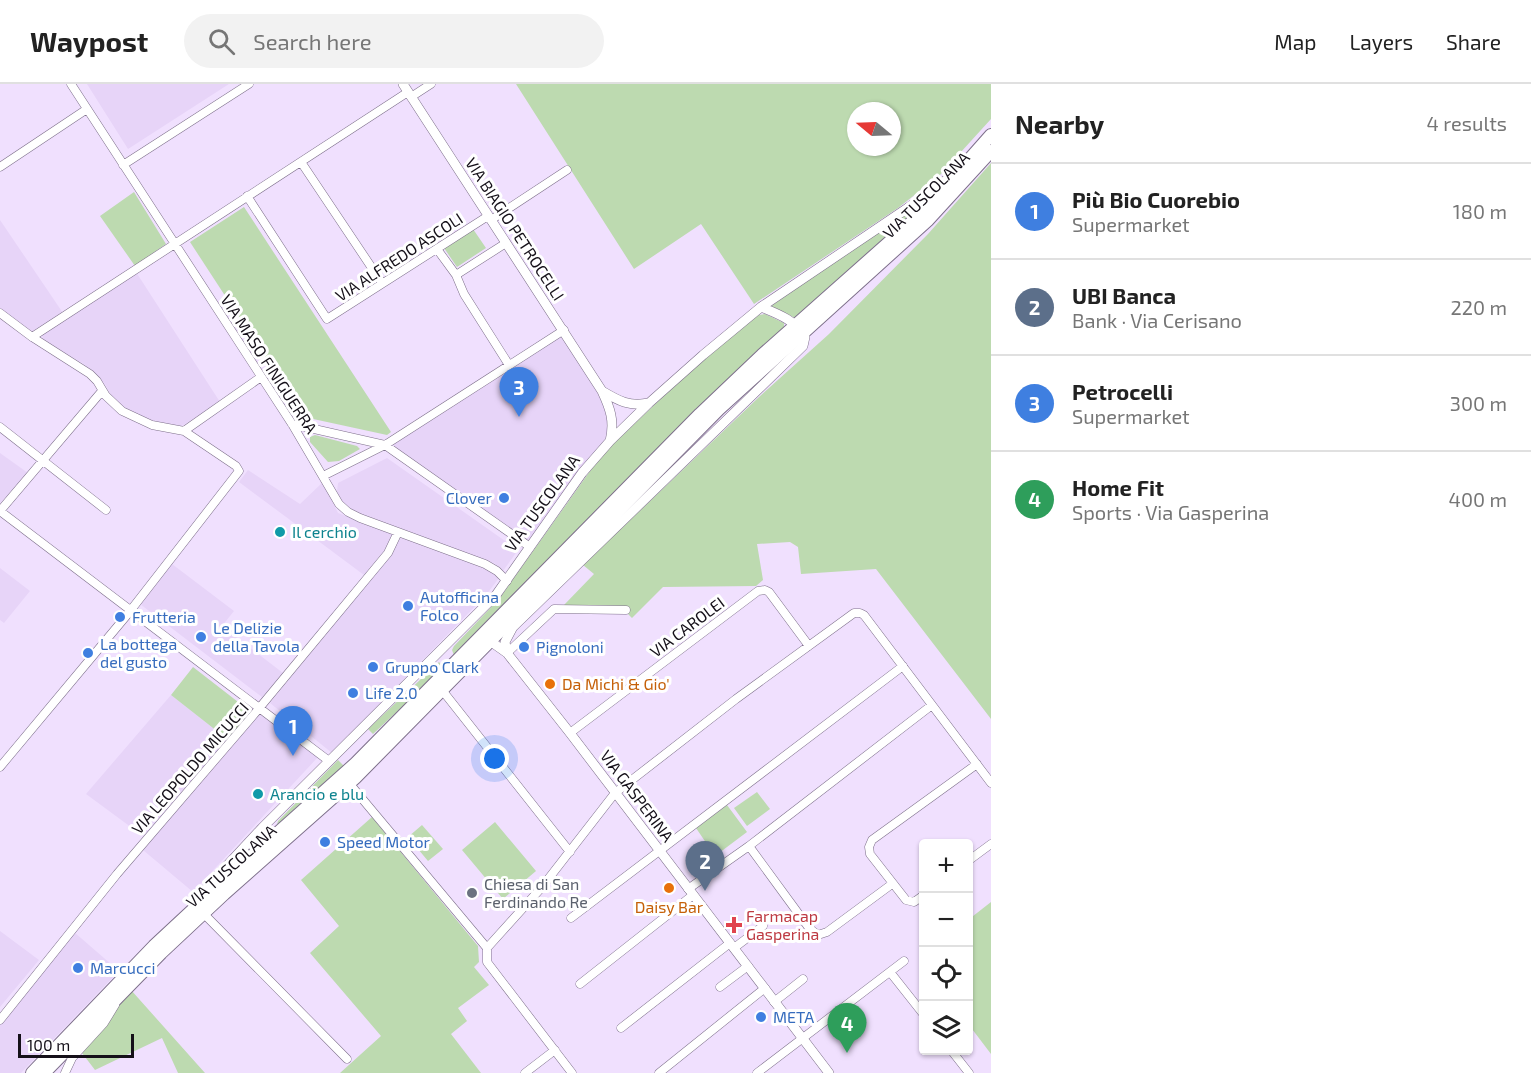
<!DOCTYPE html>
<html lang="en">
<head>
<meta charset="utf-8">
<style>
  body { margin:0; font-family:"Exo 2",sans-serif; background:#f2f2f2; color:#222 }
  .controls { position:absolute; right:18px; bottom:18px; display:grid; overflow:hidden; border-radius:6px; box-shadow:0 2px 4px #0004 }
  .controls button { width:54px; height:54px; display:grid; place-items:center; padding:0; border:0; border-bottom:2px solid #e0e0e0; background:#fff; color:#222; font:30px sans-serif }
  .compass { position:absolute; left:847px; top:18px; width:54px; height:54px; border-radius:50%; background:#fff; box-shadow:0 2px 4px #0004; rotate:289deg }
  .scale { position:absolute; left:18px; bottom:15px; width:116px; box-sizing:border-box; padding-left:6px; border:3px solid #151019; border-top:0; font-size:16px; line-height:21px; white-space:nowrap; color:#151019; -webkit-text-stroke:4px #fff; paint-order:stroke }
  .you { position:absolute; left:495px; top:675px; width:21px; height:21px; margin:-15px; border:4px solid #fff; border-radius:50%; background:#1a73e8; box-shadow:0 0 0 9px #1a73e833 }
  .badge { display:grid; place-items:center; width:39px; height:39px; border-radius:50%; background:#b45309; color:#fff; font-size:20px; font-weight:700 }
  .pin { position:absolute; translate:-50% -50px; filter:drop-shadow(0 2px 3px #0008) }
  .pin::after { content:''; position:absolute; top:32px; width:21px; height:18px; background:inherit; clip-path:polygon(0 0,100% 0,50% 100%) }
  .list { margin:0; padding:0; list-style:none }
  h2 { display:flex; justify-content:space-between; align-items:center; height:78px; margin:0; padding:0 24px; font-size:26px }
  h2 small { font-size:20px; font-weight:400; color:#767676 }
  .list li { display:grid; grid-template-columns:39px 1fr auto; gap:18px; align-items:center; box-sizing:border-box; height:96px; padding:0 24px; border-top:2px solid #e0e0e0 }
  .list b { display:block; font-size:22px; white-space:nowrap }
  .list p { margin:0; font-size:20px; white-space:nowrap; color:#767676 }
  .list em { font-size:20px; font-style:normal; color:#767676 }
  .icon { flex:none; width:33px; height:33px; fill:none; stroke:currentColor; stroke-width:2; stroke-linecap:round; stroke-linejoin:round }
  .map { position:relative; flex:none; width:991px; height:989px; overflow:hidden }
  header { display:flex; align-items:center; gap:36px; box-sizing:border-box; height:84px; padding:0 30px; background:#fff; border-bottom:2px solid #e0e0e0 }
  header strong { font-size:28px }
  nav { display:flex; gap:33px; margin-inline-start:auto; font-size:21px }
  .search { width:420px; height:54px; background:#f2f2f2; display:flex; align-items:center; gap:15px; box-sizing:border-box; padding:0 21px; border-radius:33px; color:#767676; font-size:22px }
  main { display:flex }
  aside { flex:1; background:#fff }
  .map>svg:first-child { display:block }
</style>
</head>
<body>
<header>
<strong>Waypost</strong>
<div class="search"><svg class="icon" aria-label="search" viewBox="0 0 24 24"><circle cx="10" cy="10" r="6"/><path d="M15 15l6 6"/></svg>Search here</div>
<nav><a>Map</a><a>Layers</a><a>Share</a></nav>
</header>
<main>
<div class="map">
<svg width="991" height="989" viewBox="0 0 991 989">
  <rect width="100%" height="100%" fill="#f0e0fe"/>
  <!-- built -->
  <path fill="#e7d4f8" d="M87,0H229L128,65Z
    M0,136L63,229L31,248L0,224Z
    M136,188L220,318L180,343L141,334L125,326L113,315L105,300L84,280L43,256L42,250Z
    M563,252L601,313L606,326L608,347L602,361L529,457L395,365L393,360Z
    M0,369L28,389L0,419Z
    M387,374L518,466L503,487L494,479L379,438L354,427L341,417L337,407L338,399Z
    M248,386L300,420L323,398L338,429L394,449L387,463L364,491L239,398Z
    M400,453L493,487L499,494L486,511L332,669L270,619L393,467Z
    M172,480L234,527L222,542L283,589L262,613L140,520Z
    M0,484L30,507L4,539L0,536Z
    M171,611L227,655L143,752L86,710Z
    M260,629L318,673L193,808L143,766Z
    M0,847L39,876L0,923Z
    M74,848L119,887L21,989H0V940Z"/>
  <!-- green -->
  <path fill="#bddab0" fill-rule="evenodd" d="M516,0H991V35L940,91L898,124L754,220L701,140L634,185ZM856,27H892V63H856Z
    M991,79V635L876,485L801,490L798,463L790,458L757,460L763,496L756,502L663,503L632,534L621,523L564,521L594,490L583,481L759,313L829,250L928,150Z
    M134,108L166,160L135,182L100,132Z
    M920,119L924,120L795,234L771,222Z
    M244,123L391,348L387,351L304,333L190,158Z
    M473,145L486,164L457,183L444,164Z
    M765,230L784,239V247L455,574L452,566L454,562L499,515L595,380L612,361L689,288L753,235L759,231Z
    M315,351L357,362L360,365L339,377L328,378L310,358V353Z
    M439,578L444,584L373,650L368,645Z
    M193,583L251,628L227,655L171,611Z
    M338,676L345,683L275,747L278,737Z
    M757,708L770,725L747,742L734,724Z
    M727,721L747,748L715,772L696,744Z
    M372,733L478,862L479,878L474,883L489,901L458,924L467,937L451,950L481,989H340L381,952L310,869L339,842L301,796Z
    M495,738L536,787L503,815L462,766Z
    M422,741L443,765L428,777L408,753Z
    M991,818V970L969,941L968,836Z
    M131,906L205,989H178L162,954L95,986L82,969Z"/>
  <g fill="none" stroke-linecap="round" stroke-linejoin="round">
    <defs>
      <path id="minor" d="M71,0L292,340L339,420L348,428L360,434L485,480L497,487L507,497
        M411,13L431,0
        M301,78L382,199
        M123,81L249,0
        M0,83L87,25
        M247,112L327,235L488,132
        M491,136L567,86
        M437,165L456,191L506,159
        M456,191L464,210L509,281
        M0,229L32,253L90,290L97,297L106,312L122,327L152,341L184,347L236,382L239,387L127,531L0,683
        M32,253L408,8
        M292,340L385,361L530,463
        M0,343L106,426
        M184,347L261,293
        M323,392L385,361L564,246
        M0,427L329,677
        M0,427L102,307
        M507,569L554,525L626,526
        M442,606L570,768
        M570,649L758,507L765,506L769,508L809,562
        M349,699L487,864
        M749,762L809,844L818,851L827,848L892,800
        M968,777L991,760
        M688,805L749,762L932,621
        M924,811L914,818L906,816L870,770L869,763L872,756L977,680
        M203,829L347,975
        M571,834L903,582
        M487,864L542,803L615,709L736,615L854,529H860L864,531L991,699
        M487,864V878L572,989
        M734,864L763,842
        M890,888L924,931
        M580,900L693,811
        M720,903L748,882
        M774,918L803,895
        M0,936L117,790L256,628L388,469L398,448
        M621,944L730,859
        M951,966L969,989
        M65,989L72,974L104,939L115,921
        M525,989L555,966
        M659,989L765,904
        M757,989L904,877"/>
      <path id="tertiary" d="M403,0L602,307C610,324 615,337 610,357
        M602,307C619,317 629,323 649,319
        M512,544L803,262L805,253C795,236 778,230 761,223
        M490,557L507,569L570,649L829,989
        M507,569L505,558L514,541
        M198,816L209,801L262,744L496,511L582,389L610,357L649,319L703,271L761,223L921,115L946,96"/>
      <path id="primary" d="M32,989L154,862L225,796L356,679L700,330L762,271L921,130L991,51
        M44,989L161,869L224,810L355,694L719,325L928,136L991,67"/>
    </defs>
    <!-- minor casing -->
    <use href="#minor" stroke="#7d6f8a" stroke-width="9"/>
    <!-- tertiary casing -->
    <use href="#tertiary" stroke="#7d6f8a" stroke-width="10"/>
    <!-- primary casing -->
    <use href="#primary" stroke="#7d6f8a" stroke-width="14"/>
    <!-- minor -->
    <use href="#minor" stroke="#fff" stroke-width="8"/>
    <!-- tertiary -->
    <use href="#tertiary" stroke="#fff" stroke-width="9"/>
    <!-- primary -->
    <use href="#primary" stroke="#fff" stroke-width="12"/>
  </g>
  <!-- markers -->
  <g fill="#3f7fe0" stroke="#fff" stroke-width="2">
    <circle cx="504" cy="414" r="6"/>
    <circle cx="408" cy="522" r="6"/>
    <circle cx="120" cy="533" r="6"/>
    <circle cx="201" cy="553" r="6"/>
    <circle cx="524" cy="563" r="6"/>
    <circle cx="88" cy="569" r="6"/>
    <circle cx="373" cy="583" r="6"/>
    <circle cx="353" cy="609" r="6"/>
    <circle cx="325" cy="758" r="6"/>
    <circle cx="78" cy="884" r="6"/>
    <circle cx="761" cy="933" r="6"/>
  </g>
  <g fill="#0f9aa8" stroke="#fff" stroke-width="2">
    <circle cx="280" cy="448" r="6"/>
    <circle cx="258" cy="710" r="6"/>
  </g>
  <g fill="#e8710a" stroke="#fff" stroke-width="2">
    <circle cx="550" cy="600" r="6"/>
    <circle cx="669" cy="804" r="6"/>
  </g>
  <circle fill="#6b7280" stroke="#fff" stroke-width="2" cx="472" cy="809" r="6"/>
  <path fill="#e0444e" stroke="#fff" stroke-width="2" d="M731 832h6v6h6v6h-6v6h-6v-6h-6v-6h6z"/>
  <g text-anchor="middle" stroke-width="6" stroke-linejoin="round" paint-order="stroke">
    <!-- street labels -->
    <g font-size="16" fill="#151019" stroke="#fff">
      <text transform="translate(926 111) rotate(-45)" y="6">VIA TUSCOLANA</text>
      <text transform="translate(515 145) rotate(57)" y="6">VIA BIAGIO PETROCELLI</text>
      <text transform="translate(399 173) rotate(-33)" y="6">VIA ALFREDO ASCOLI</text>
      <text transform="translate(269 280) rotate(57)" y="6">VIA MASO FINIGUERRA</text>
      <text transform="translate(542 419) rotate(-54)" y="6">VIA TUSCOLANA</text>
      <text transform="translate(687 543) rotate(-37)" y="6">VIA CAROLEI</text>
      <text transform="translate(190 684) rotate(-49)" y="6">VIA LEOPOLDO MICUCCI</text>
      <text transform="translate(637 712) rotate(53)" y="6">VIA GASPERINA</text>
      <text transform="translate(231 782) rotate(-42)" y="6">VIA TUSCOLANA</text>
    </g>
    <!-- shop labels -->
    <g font-size="16" fill="#366cbe" stroke="#fff" text-anchor="start">
      <text x="492" y="420" text-anchor="end">Clover</text>
      <text x="420" y="519">Autofficina<tspan x="420" dy="18">Folco</tspan></text>
      <text x="132" y="539">Frutteria</text>
      <text x="213" y="550">Le Delizie<tspan x="213" dy="18">della Tavola</tspan></text>
      <text x="100" y="566">La bottega<tspan x="100" dy="18">del gusto</tspan></text>
      <text x="536" y="569">Pignoloni</text>
      <text x="385" y="589">Gruppo Clark</text>
      <text x="365" y="615">Life 2.0</text>
      <text x="337" y="764">Speed Motor</text>
      <text x="90" y="890">Marcucci</text>
      <text x="773" y="939">META</text>
    </g>
    <!-- culture labels -->
    <g font-size="16" fill="#0d838f" stroke="#fff" text-anchor="start">
      <text x="292" y="454">Il cerchio</text>
      <text x="270" y="716">Arancio e blu</text>
    </g>
    <!-- food labels -->
    <g font-size="16" fill="#c56008" stroke="#fff" text-anchor="start">
      <text x="562" y="606">Da Michi &amp; Gio'</text>
      <text x="669" y="829" text-anchor="middle">Daisy Bar</text>
    </g>
    <!-- worship labels -->
    <g font-size="16" fill="#5b616d" stroke="#fff" text-anchor="start">
      <text x="484" y="806">Chiesa di San<tspan x="484" dy="18">Ferdinando Re</tspan></text>
    </g>
    <!-- health labels -->
    <g font-size="16" fill="#be3a42" stroke="#fff" text-anchor="start">
      <text x="746" y="838">Farmacap<tspan x="746" dy="18">Gasperina</tspan></text>
    </g>
  </g>
</svg>
<div class="controls">
<button>+</button>
<button>−</button>
<button><svg class="icon" aria-label="locate" viewBox="0 0 24 24"><circle cx="12" cy="12" r="6"/><path d="M12 2v4M12 18v4M2 12h4M18 12h4"/></svg></button>
<button><svg class="icon" aria-label="layers" viewBox="0 0 24 24"><path d="M12 4l9 5-9 5-9-5zM3 14l9 5 9-5"/></svg></button>
</div>
<svg class="compass" viewBox="-18 -18 36 36"><path d="M0-13l5 13h-10z" fill="#e53935"/><path d="M0 13l5-13h-10z" fill="#767676"/></svg>
<div class="scale">100 m</div>
<div class="you"></div>
<div class="pin badge" style="left:293px;top:672px;background:#3f7fe0">1</div>
<div class="pin badge" style="left:705px;top:807px;background:#5c6f8a">2</div>
<div class="pin badge" style="left:519px;top:333px;background:#3f7fe0">3</div>
<div class="pin badge" style="left:847px;top:969px;background:#2e9e5b">4</div>
</div>
<aside>
<h2>Nearby<small>4 results</small></h2>
<ul class="list">
<li><span class="badge" style="background:#3f7fe0">1</span><div><b>Più Bio Cuorebio</b><p>Supermarket</p></div><em>180 m</em></li>
<li><span class="badge" style="background:#5c6f8a">2</span><div><b>UBI Banca</b><p>Bank · Via Cerisano</p></div><em>220 m</em></li>
<li><span class="badge" style="background:#3f7fe0">3</span><div><b>Petrocelli</b><p>Supermarket</p></div><em>300 m</em></li>
<li><span class="badge" style="background:#2e9e5b">4</span><div><b>Home Fit</b><p>Sports · Via Gasperina</p></div><em>400 m</em></li>
</ul>
</aside>
</main>
</body>
</html>
